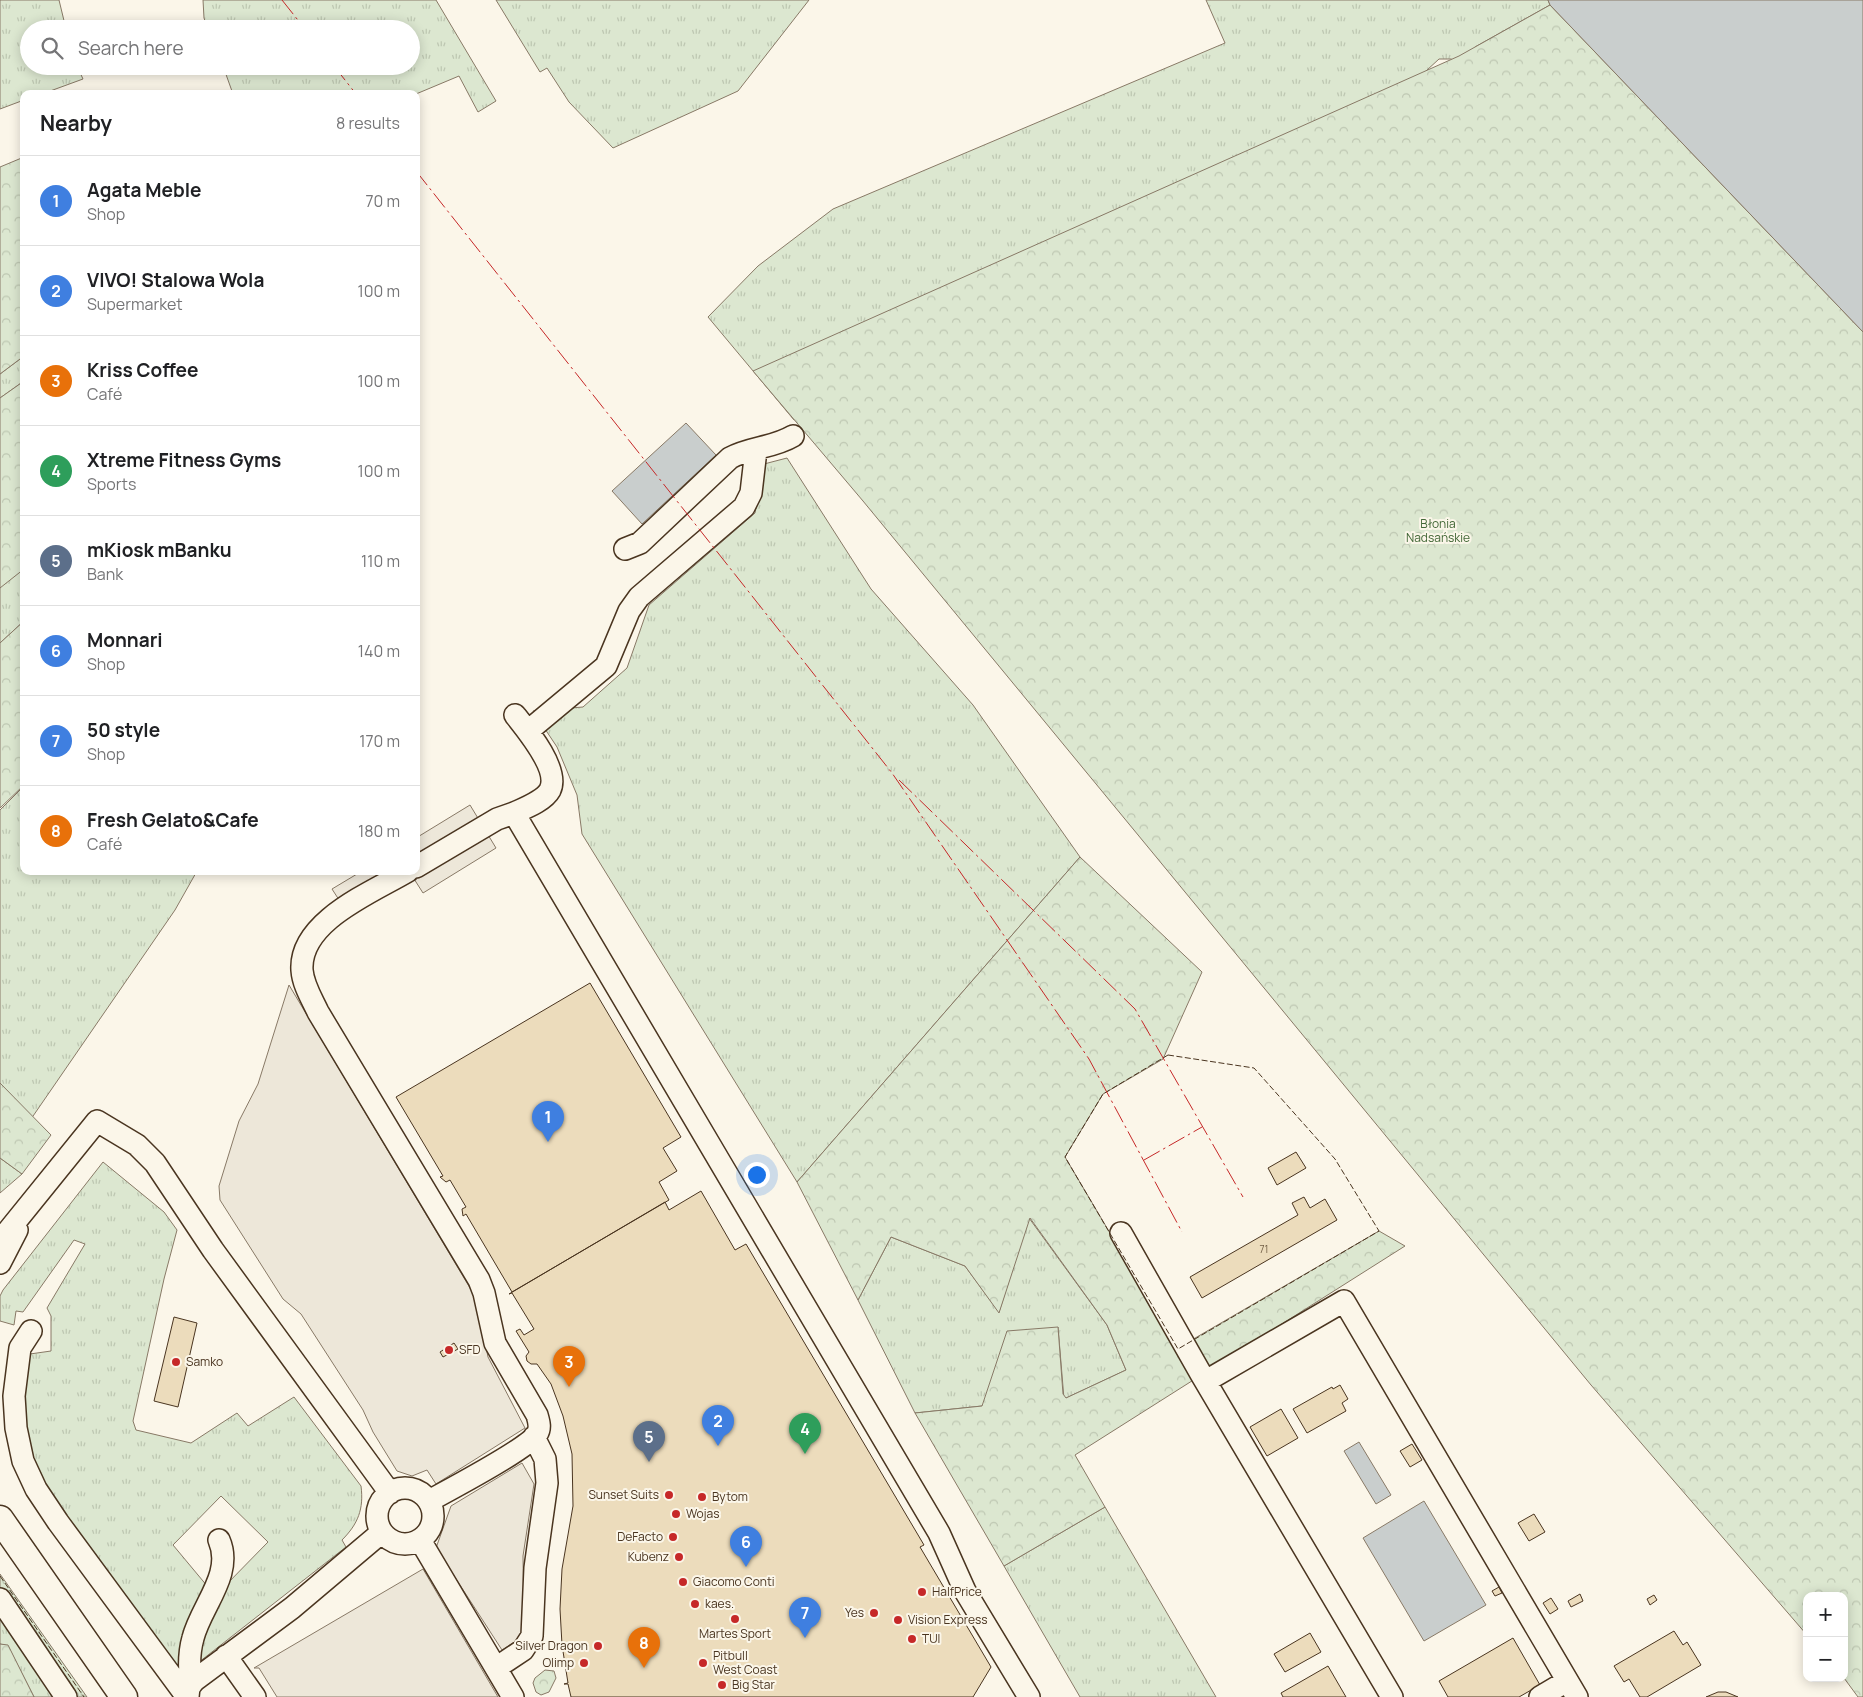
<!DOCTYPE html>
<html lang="en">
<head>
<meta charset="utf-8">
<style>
  body { margin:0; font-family:Manrope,sans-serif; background:#f2f2f2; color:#202124 }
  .controls { position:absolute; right:15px; bottom:15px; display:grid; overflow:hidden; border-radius:10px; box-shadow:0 2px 12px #0003 }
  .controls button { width:45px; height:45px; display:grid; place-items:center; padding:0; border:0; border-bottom:1px solid #e0e0e0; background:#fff; color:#202124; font:25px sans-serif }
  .you { position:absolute; left:756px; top:1174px; width:18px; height:18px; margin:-12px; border:4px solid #fff; border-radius:50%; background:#1a73e8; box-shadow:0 0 0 8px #1a73e833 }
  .badge { display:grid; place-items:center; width:32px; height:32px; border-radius:50%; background:#ea580c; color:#fff; font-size:16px; font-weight:700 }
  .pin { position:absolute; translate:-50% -41px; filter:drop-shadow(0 1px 2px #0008) }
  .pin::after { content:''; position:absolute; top:26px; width:18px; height:15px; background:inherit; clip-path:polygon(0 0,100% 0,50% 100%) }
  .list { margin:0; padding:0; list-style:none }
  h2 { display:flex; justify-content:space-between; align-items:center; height:65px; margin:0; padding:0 20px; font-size:21px }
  h2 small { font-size:16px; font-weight:400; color:#757577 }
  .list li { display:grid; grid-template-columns:32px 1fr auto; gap:15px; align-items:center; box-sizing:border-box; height:90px; padding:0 20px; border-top:1px solid #e0e0e0 }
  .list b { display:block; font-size:19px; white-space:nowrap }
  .list p { margin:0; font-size:16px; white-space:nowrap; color:#757577 }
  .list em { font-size:16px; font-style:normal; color:#757577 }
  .icon { flex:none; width:28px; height:28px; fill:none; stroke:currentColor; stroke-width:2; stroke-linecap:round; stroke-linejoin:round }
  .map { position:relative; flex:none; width:1863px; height:1697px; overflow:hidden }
  .search { position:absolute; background:#fff; box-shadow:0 2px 12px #0003; left:20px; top:20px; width:400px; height:55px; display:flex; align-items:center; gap:12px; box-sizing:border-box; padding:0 18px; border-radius:28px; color:#757577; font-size:19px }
  .panel { position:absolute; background:#fff; box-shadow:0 2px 12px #0003; left:20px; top:90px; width:400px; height:785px; border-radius:10px }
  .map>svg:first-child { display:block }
</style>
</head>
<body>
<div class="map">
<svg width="1863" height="1697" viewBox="0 0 1863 1697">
  <defs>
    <pattern id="grass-tufts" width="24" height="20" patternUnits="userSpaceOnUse" patternTransform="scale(1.25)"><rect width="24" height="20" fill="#dce7d0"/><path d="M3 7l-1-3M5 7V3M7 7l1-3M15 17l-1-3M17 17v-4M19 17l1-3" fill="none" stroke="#bec7b2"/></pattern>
    <pattern id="forest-crowns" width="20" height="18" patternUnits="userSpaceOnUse" patternTransform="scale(1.25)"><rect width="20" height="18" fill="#dce7d0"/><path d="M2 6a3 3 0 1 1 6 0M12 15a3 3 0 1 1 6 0" fill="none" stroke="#bec7b2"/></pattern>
  </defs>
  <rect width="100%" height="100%" fill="#fbf6e9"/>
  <!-- grass -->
  <path fill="url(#grass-tufts)" stroke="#887966" d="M0,0H59L66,29H29V66H77L83,79L42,94H24V100L0,109Z
    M203,0H436L496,101L478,112L459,76L416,94H233L223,66H411V29H208L204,18Z
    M496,0H809L738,91L613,148L569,102L547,68L540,72Z
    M1206,0H1548L1550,5L1475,47L1473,70L1451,59H1439L1414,82L794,420L708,317L758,266L833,209L1225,43Z
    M24,356V381L0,398V374Z
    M787,458L871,589L973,705L1080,857L797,1182L582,834L577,795L557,747L533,711L583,707L627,668L649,605L755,513L764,464Z
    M24,568V621L0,643V587Z
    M24,786V871H197L175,910L31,1119L0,1087V810Z
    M0,1158L22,1174L0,1193Z
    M103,1162L164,1212L177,1230L164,1279L133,1421L136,1430L191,1443L237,1413L248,1426L294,1397L361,1486C364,1509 358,1524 342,1540L346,1547L194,1666L223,1588L268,1542L221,1496L173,1545L208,1587L181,1671L48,1496L34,1466L21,1415L30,1354L51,1351V1316L47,1308L85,1244L74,1240L23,1312L16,1311L14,1325L0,1321V1296L3,1290Z
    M1029,1218L1107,1325L1126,1370L1064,1399L1058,1327L982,1406L915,1413L858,1300L891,1237L965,1266L999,1312Z
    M1105,1507L1216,1697H1080L1004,1566Z
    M0,1574L87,1697H70L0,1593Z
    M0,1615L56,1697H34L8,1646L0,1644Z"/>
  <!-- forest -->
  <path fill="url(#forest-crowns)" stroke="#887966" d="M1550,5L1863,332V1697H1858L1844,1678V1596H1807V1635L1591,1385L863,501L753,371L1459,56Z
    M24,157V356L0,374V167Z
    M24,381V569L0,588V398Z
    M24,621V785L0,808V643Z
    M1080,857L1202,972L1163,1059L1103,1094L1065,1157L1178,1348L1379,1231L1405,1246L1075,1455L1105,1507L1004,1566L915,1413L982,1406L1007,1331L1058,1327L1063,1394L1066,1398L1126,1370L1107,1325L1030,1218L999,1313L965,1266L891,1237L858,1300L797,1182Z
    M0,1083L51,1135L22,1174L0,1158Z
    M0,1644L8,1645L34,1697H0Z
    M545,1670L554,1671L556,1678L549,1692L541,1695L536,1692L533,1683L535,1678Z"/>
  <!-- parking -->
  <path fill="#ede7d9" stroke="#887966" d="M470,805L496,848L423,893L409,871H416V838Z
    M362,871H392L341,903L332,889Z
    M289,985L476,1298L488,1357L525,1428L436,1484L427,1470L412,1476L397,1471L373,1432L363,1410L301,1314L283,1299L220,1200L219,1186L239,1121L258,1084Z
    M522,1463L534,1484L523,1556L524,1636L502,1650L436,1548L451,1506Z
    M423,1569L498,1697H277L259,1668H254Z"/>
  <!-- water -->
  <path fill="#c9cecd" stroke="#887966" d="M1548,0H1863V332L1550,5Z
    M686,423L716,455L642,524L612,491Z
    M1359,1442L1391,1495L1376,1504L1344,1451Z
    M1424,1501L1486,1605L1424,1641L1363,1538Z"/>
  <!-- building -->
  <path fill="#ecdcbc" stroke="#4a3520" d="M590,983L681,1137L663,1148L677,1171L659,1182L669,1200L512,1292L466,1214L463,1216L462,1209L466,1207L450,1180L446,1182L440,1177L443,1176L396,1097Z
    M1296,1152L1306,1168L1277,1185L1268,1168Z
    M701,1191L735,1250L746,1244L924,1545L920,1547L991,1667L973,1697H571L568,1684H564L568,1683L562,1645L560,1609L562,1569L573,1506L572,1454L563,1416L551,1384L537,1364H531L527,1361L526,1356L529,1352L516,1331L520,1329L524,1335L534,1329L512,1293L509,1294L665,1202L669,1210Z
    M1304,1197L1310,1208L1325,1199L1337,1220L1202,1298L1190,1277L1298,1215L1292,1203Z
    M174,1317L197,1323L178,1407L154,1401Z
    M454,1343L458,1349L443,1357L440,1352Z
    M1340,1385L1348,1399L1342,1403L1346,1411L1307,1433L1293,1409L1332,1387L1333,1389Z
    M1281,1409L1298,1438L1267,1456L1250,1427Z
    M1412,1444L1422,1460L1410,1467L1400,1451Z
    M1534,1514L1545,1532L1529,1541L1518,1523Z
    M1499,1587L1502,1593L1495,1596L1492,1591Z
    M1580,1594L1583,1601L1571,1607L1568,1601Z
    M1654,1595L1657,1600L1650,1605L1647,1599Z
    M1551,1598L1558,1609L1550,1614L1543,1603Z
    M1674,1631L1683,1645L1687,1642L1701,1665L1647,1697H1640L1629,1679L1624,1682L1614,1666Z
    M1310,1633L1321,1652L1285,1672L1274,1654Z
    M1513,1638L1540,1685L1519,1697H1448L1439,1681Z
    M1328,1666L1346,1697H1283L1281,1693Z
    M1718,1692H1726L1738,1697H1706Z"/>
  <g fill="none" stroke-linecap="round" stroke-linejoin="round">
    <defs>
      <path id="minor" d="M625,549L640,543L730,458C750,447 773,448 793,436
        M528,731L606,666L629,611L639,597L744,507L751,493L756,450
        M514,813C525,808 544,801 550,790C560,770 527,730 515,715
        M416,867L497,819L514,813L939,1533L965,1591L1029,1697
        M408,871C373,892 299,921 302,970C303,985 312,999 318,1012L479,1280L484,1293L495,1343L537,1415C539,1422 541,1428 537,1434C527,1449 449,1490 429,1501
        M1121,1233L1201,1374L1392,1697
        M0,1241L97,1121L137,1145L155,1163L213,1250L390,1493
        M0,1263L17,1230
        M31,1331L20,1348L14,1396L16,1428L23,1461L36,1489L58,1522L187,1697
        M1206,1381L1344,1301L1577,1697
        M377 1516a28 28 0 1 1 56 0a28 28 0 1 1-56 0Z
        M420,1540L513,1697
        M0,1599L66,1697
        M226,1656L255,1697
        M496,1668L523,1650L532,1636L535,1568L547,1483L545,1459L534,1437
        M191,1685C189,1670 189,1652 193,1638C201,1606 234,1574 219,1540
        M188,1697L189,1687L195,1680L292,1608L382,1532
        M1540,1697L1567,1681"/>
      <path id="major" d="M0,1519L124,1697"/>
    </defs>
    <!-- minor casing -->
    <use href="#minor" stroke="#4a3520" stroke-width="24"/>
    <!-- major casing -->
    <use href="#major" stroke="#4a3520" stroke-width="29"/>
    <!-- minor -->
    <use href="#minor" stroke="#fbf6e9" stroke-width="21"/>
    <!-- major -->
    <use href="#major" stroke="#fbf6e9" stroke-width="26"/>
    <!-- fence -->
    <path stroke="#4a3520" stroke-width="1" stroke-dasharray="6 2.5" stroke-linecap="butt" d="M1168,1055L1254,1068L1335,1159L1379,1231L1178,1349L1065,1157L1103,1094Z
      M0,1576L84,1697"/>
    <!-- power -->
    <path stroke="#c62828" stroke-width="1" stroke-dasharray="18 4 2.5 4" stroke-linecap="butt" d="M282,0L305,29
      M334,66L356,94
      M416,171L892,773L1089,1059L1182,1232
      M899,780L1135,1009L1243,1197
      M1144,1160L1202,1127"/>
  </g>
  <!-- markers -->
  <g fill="#c62828" stroke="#fbf6e9" stroke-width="2">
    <circle cx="449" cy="1350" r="5"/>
    <circle cx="176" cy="1362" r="5"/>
    <circle cx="669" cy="1495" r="5"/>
    <circle cx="702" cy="1497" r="5"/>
    <circle cx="676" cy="1514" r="5"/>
    <circle cx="673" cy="1537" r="5"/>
    <circle cx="679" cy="1557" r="5"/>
    <circle cx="683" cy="1582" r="5"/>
    <circle cx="922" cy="1592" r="5"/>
    <circle cx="695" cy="1604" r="5"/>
    <circle cx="874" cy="1613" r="5"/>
    <circle cx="735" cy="1619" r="5"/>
    <circle cx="898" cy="1620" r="5"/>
    <circle cx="912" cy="1639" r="5"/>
    <circle cx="598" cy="1646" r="5"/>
    <circle cx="584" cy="1663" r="5"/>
    <circle cx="703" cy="1663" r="5"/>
    <circle cx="722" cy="1685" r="5"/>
  </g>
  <g text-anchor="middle" stroke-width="4" stroke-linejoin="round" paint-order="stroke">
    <!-- number labels -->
    <g font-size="10" fill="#725f47">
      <text x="1264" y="1253">71</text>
    </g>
    <!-- park labels -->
    <g font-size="12" fill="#436837" stroke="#fbf6e9">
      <text x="1438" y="528">Błonia<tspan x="1438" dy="14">Nadsańskie</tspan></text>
    </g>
    <!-- poi labels -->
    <g font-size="12" fill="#4a3520" stroke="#fbf6e9" text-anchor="start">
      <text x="459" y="1354">SFD</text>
      <text x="186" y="1366">Samko</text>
      <text x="659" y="1499" text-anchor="end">Sunset Suits</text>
      <text x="712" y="1501">Bytom</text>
      <text x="686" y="1518">Wojas</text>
      <text x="663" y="1541" text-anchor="end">DeFacto</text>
      <text x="669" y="1561" text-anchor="end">Kubenz</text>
      <text x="693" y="1586">Giacomo Conti</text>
      <text x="932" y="1596">HalfPrice</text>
      <text x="705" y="1608">kaes.</text>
      <text x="864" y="1617" text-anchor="end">Yes</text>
      <text x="908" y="1624">Vision Express</text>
      <text x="735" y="1638" text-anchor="middle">Martes Sport</text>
      <text x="922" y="1643">TUI</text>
      <text x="588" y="1650" text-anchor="end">Silver Dragon</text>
      <text x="713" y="1660">Pitbull<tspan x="713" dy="14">West Coast</tspan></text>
      <text x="574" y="1667" text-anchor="end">Olimp</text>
      <text x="732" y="1689">Big Star</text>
    </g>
  </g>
</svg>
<div class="controls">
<button>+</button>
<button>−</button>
</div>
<div class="you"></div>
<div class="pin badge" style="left:548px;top:1142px;background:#3f7fe0">1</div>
<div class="pin badge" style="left:718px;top:1446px;background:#3f7fe0">2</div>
<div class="pin badge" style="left:569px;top:1387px;background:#e8710a">3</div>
<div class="pin badge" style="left:805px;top:1454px;background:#2e9e5b">4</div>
<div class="pin badge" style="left:649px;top:1462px;background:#5c6f8a">5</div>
<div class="pin badge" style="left:746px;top:1567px;background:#3f7fe0">6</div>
<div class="pin badge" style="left:805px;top:1638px;background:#3f7fe0">7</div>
<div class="pin badge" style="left:644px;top:1668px;background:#e8710a">8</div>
<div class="search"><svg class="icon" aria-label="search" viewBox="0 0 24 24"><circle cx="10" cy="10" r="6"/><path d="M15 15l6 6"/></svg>Search here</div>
<section class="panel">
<h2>Nearby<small>8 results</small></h2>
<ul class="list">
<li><span class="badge" style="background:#3f7fe0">1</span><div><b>Agata Meble</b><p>Shop</p></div><em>70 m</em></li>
<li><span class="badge" style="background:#3f7fe0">2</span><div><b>VIVO! Stalowa Wola</b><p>Supermarket</p></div><em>100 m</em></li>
<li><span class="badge" style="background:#e8710a">3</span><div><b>Kriss Coffee</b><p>Café</p></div><em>100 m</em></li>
<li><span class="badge" style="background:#2e9e5b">4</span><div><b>Xtreme Fitness Gyms</b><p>Sports</p></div><em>100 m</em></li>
<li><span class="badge" style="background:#5c6f8a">5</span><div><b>mKiosk mBanku</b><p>Bank</p></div><em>110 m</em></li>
<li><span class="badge" style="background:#3f7fe0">6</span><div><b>Monnari</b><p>Shop</p></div><em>140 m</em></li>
<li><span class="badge" style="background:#3f7fe0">7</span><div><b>50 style</b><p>Shop</p></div><em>170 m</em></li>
<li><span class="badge" style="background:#e8710a">8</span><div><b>Fresh Gelato&amp;Cafe</b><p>Café</p></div><em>180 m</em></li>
</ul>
</section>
</div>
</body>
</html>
